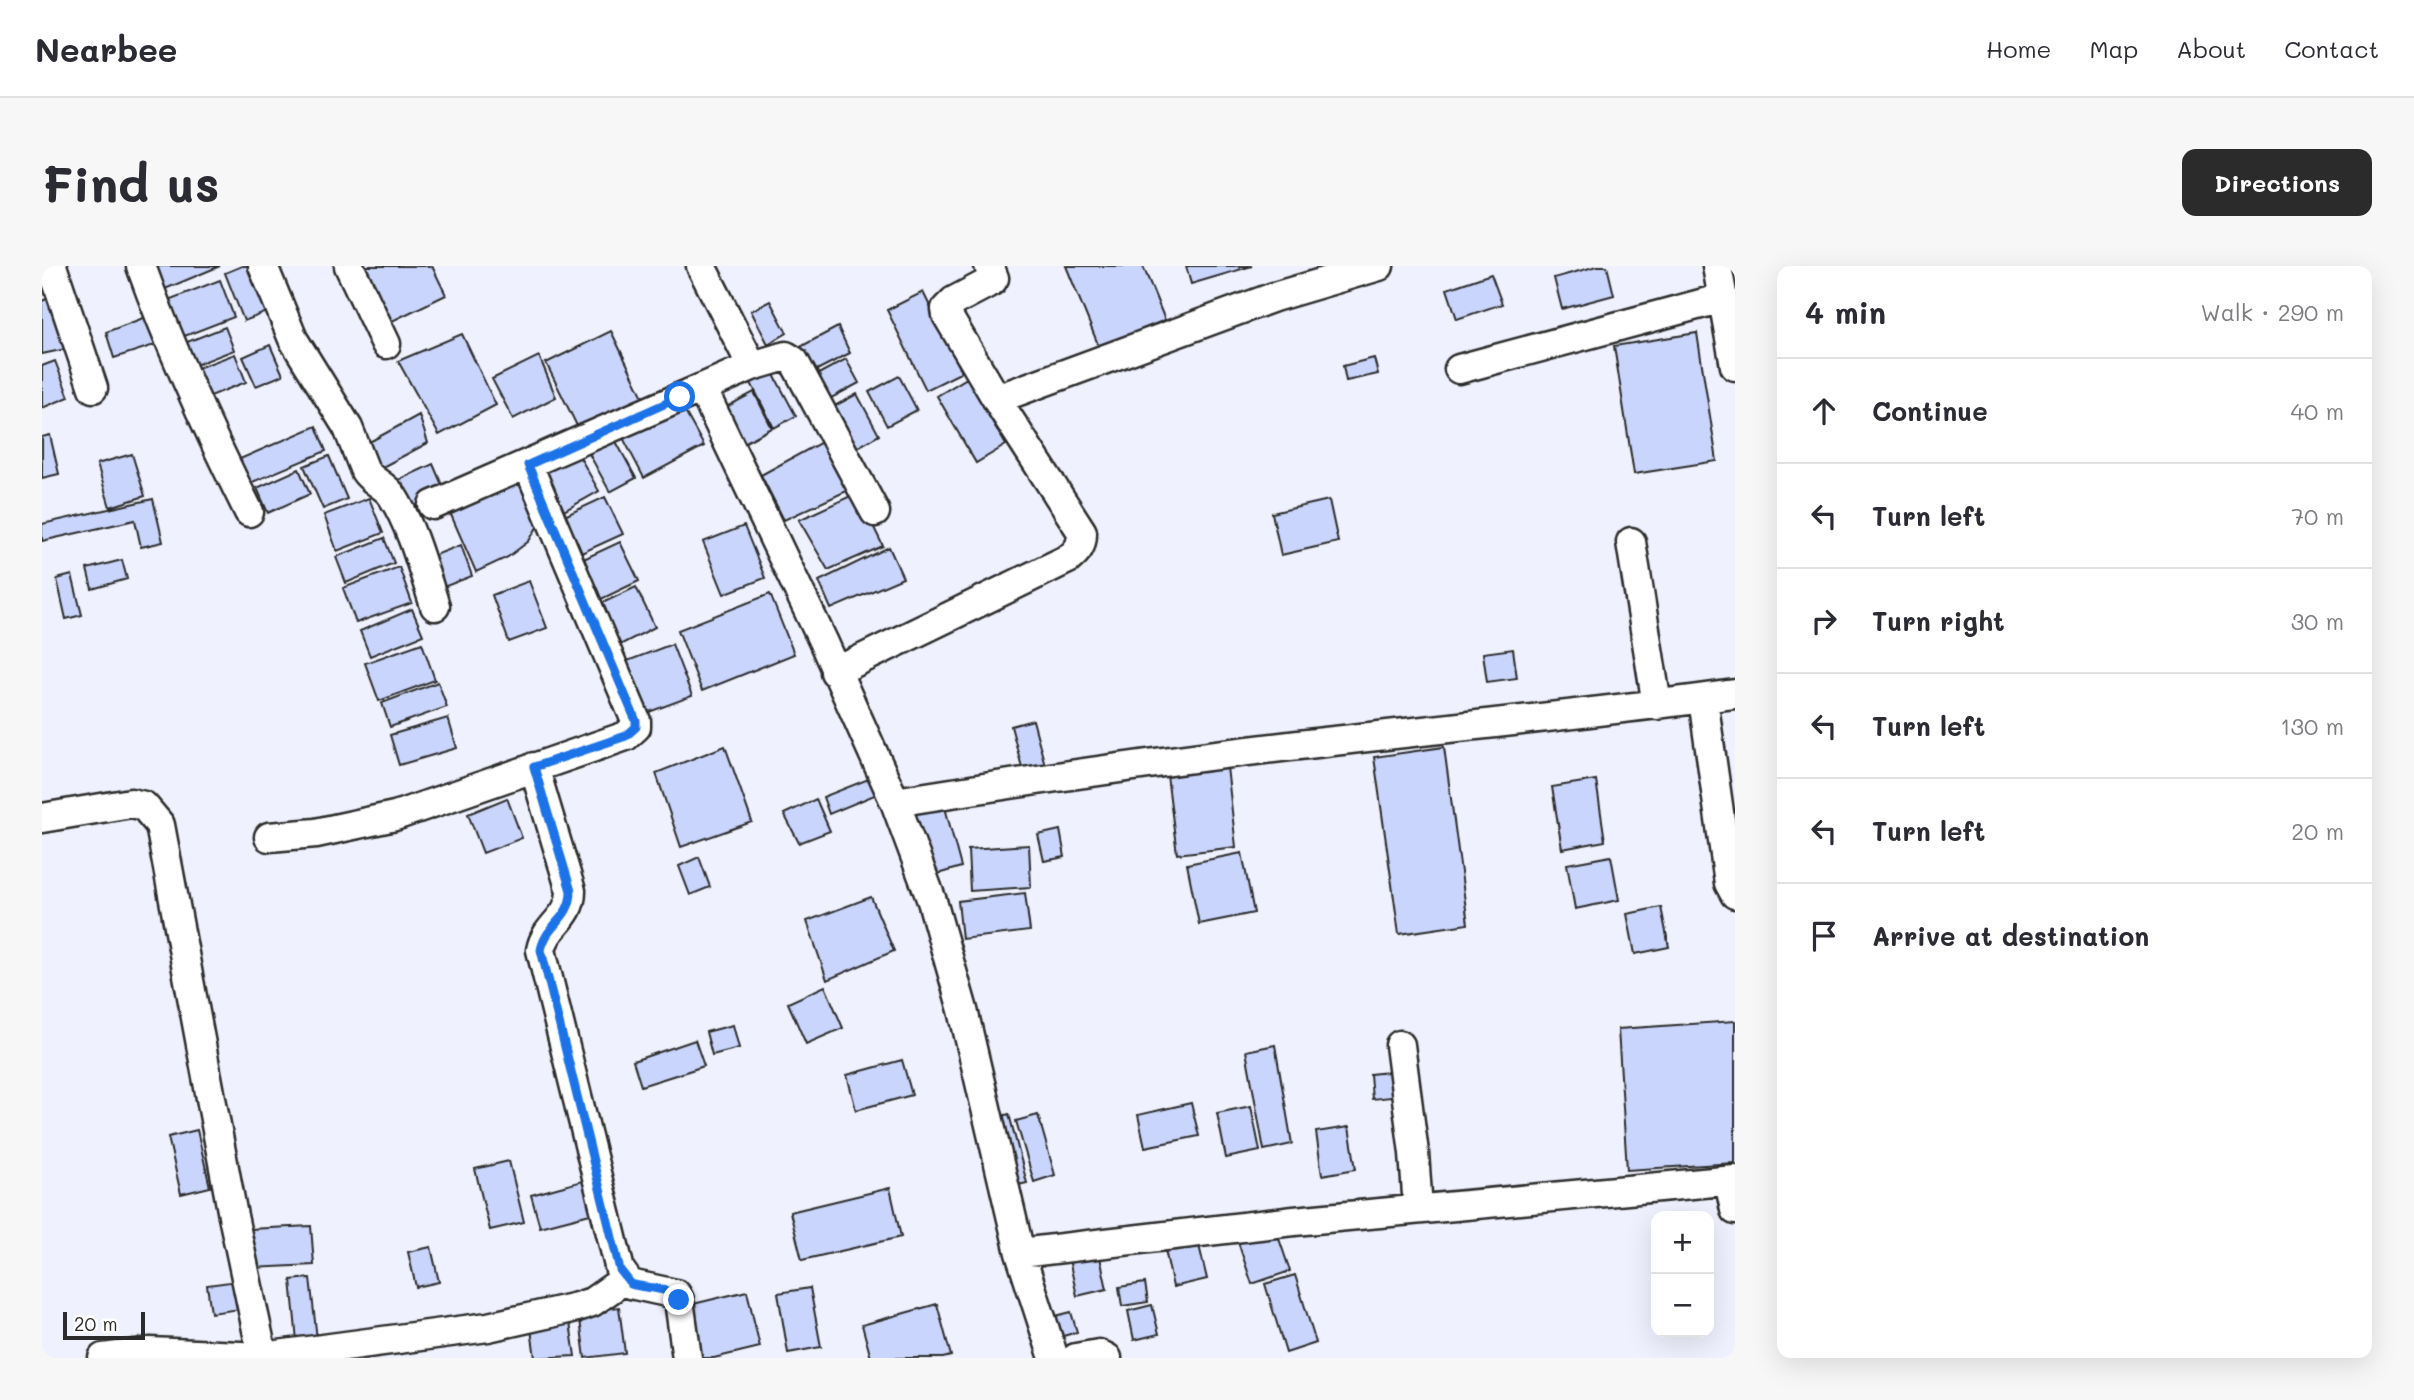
<!DOCTYPE html>
<html lang="en">
<head>
<meta charset="utf-8">
<style>
  body { margin:0; font-family:Mali,sans-serif; background:#f7f7f7; color:#2b2b33 }
  .controls { position:absolute; right:21px; bottom:21px; display:grid; overflow:hidden; border-radius:14px; box-shadow:0 7px 28px #0002 }
  .controls button { width:63px; height:63px; display:grid; place-items:center; padding:0; border:0; border-bottom:2px solid #e1e1e2; background:#fff; color:#2b2b33; font:35px sans-serif }
  .scale { position:absolute; left:21px; bottom:18px; width:82px; box-sizing:border-box; padding-left:7px; border:4px solid #2b2b2b; border-top:0; font-size:19px; line-height:24px; white-space:nowrap; color:#2b2b2b; -webkit-text-stroke:5px #fff; paint-order:stroke }
  .stop { position:absolute; width:21px; height:21px; margin:-16px; border:5px solid #1a73e8; border-radius:50%; background:#fff }
  .stop.end { background:#1a73e8; border-color:#fff; box-shadow:0 2px 7px #0008 }
  .list { margin:0; padding:0; list-style:none }
  h2 { display:flex; justify-content:space-between; align-items:center; height:91px; margin:0; padding:0 28px; font-size:30px }
  h2 small { font-size:23px; font-weight:400; color:#7c7c81 }
  .list li { display:grid; grid-template-columns:46px 1fr auto; gap:21px; align-items:center; box-sizing:border-box; height:105px; padding:0 28px; border-top:2px solid #e1e1e2 }
  .list b { display:block; font-size:26px; white-space:nowrap }
  .list em { font-size:23px; font-style:normal; color:#7c7c81 }
  .icon { flex:none; width:38px; height:38px; fill:none; stroke:currentColor; stroke-width:2; stroke-linecap:round; stroke-linejoin:round }
  .map { position:relative; flex:none; width:1693px; height:1092px; overflow:hidden; border-radius:14px }
  header { display:flex; align-items:center; gap:42px; box-sizing:border-box; height:98px; padding:0 35px; background:#fff; border-bottom:2px solid #e1e1e2 }
  header strong { font-size:33px }
  nav { display:flex; gap:38px; margin-inline-start:auto; font-size:24px }
  .intro { display:flex; align-items:center; justify-content:space-between; box-sizing:border-box; height:168px; padding:0 42px }
  h1 { margin:0; font-size:49px }
  .button { padding:18px 32px; border-radius:14px; background:#2b2b2b; color:#fff; font-size:24px; font-weight:700 }
  main { display:flex; gap:42px; padding:0 42px }
  aside { flex:1; background:#fff; border-radius:14px; box-shadow:0 7px 28px #0002 }
  .map>svg:first-child { display:block }
</style>
</head>
<body>
<header>
<strong>Nearbee</strong>
<nav><a>Home</a><a>Map</a><a>About</a><a>Contact</a></nav>
</header>
<div class="intro"><h1>Find us</h1><a class="button">Directions</a></div>
<main>
<div class="map">
<svg width="1693" height="1092" viewBox="0 0 1693 1092">
  <rect width="100%" height="100%" fill="#eff2fe"/>
  <filter id="ink" filterUnits="userSpaceOnUse"><feTurbulence type="fractalNoise" baseFrequency=".0143" numOctaves="2"/><feDisplacementMap in="SourceGraphic" scale="14" xChannelSelector="R" yChannelSelector="G"/><feConvolveMatrix kernelMatrix="1 2 1 2 8 2 1 2 1" color-interpolation-filters="sRGB"/></filter>
  <g filter="url(#ink)">
    <!-- building -->
    <path fill="#c9d5fc" stroke="#2b2b2b" stroke-width="2" d="M107,0H178L116,26Z
      M200,0H211L228,45L202,55L183,7Z
      M314,0H390L404,29L344,58Z
      M1024,0H1101L1123,54L1057,81Z
      M1144,0H1210L1149,18Z
      M1555,0H1565L1572,29L1520,43L1512,12Z
      M1449,8L1460,38L1415,53L1405,23Z
      M178,14L192,51L140,71L126,34Z
      M881,26L920,106L884,124L845,44Z
      M9,31L24,83L0,88V35Z
      M728,35L745,67L726,78L709,45Z
      M109,49L122,76L72,92L64,66Z
      M183,61L192,84L148,101L140,78Z
      M796,61L808,87L767,108L758,81Z
      M569,65L602,133L537,164L504,97Z
      M1655,67L1675,195L1592,208L1572,80Z
      M420,68L454,139L397,169L356,95Z
      M228,79L241,109L214,120L201,91Z
      M193,88L204,116L161,133L150,104Z
      M497,90L514,131L471,153L450,113Z
      M1332,92L1336,108L1304,115L1301,100Z
      M804,93L817,117L782,136L769,112Z
      M13,95L27,131L0,142V100Z
      M730,105L754,150L732,162L709,117Z
      M857,110L875,144L845,160L827,126Z
      M925,112L964,179L934,197L895,130Z
      M712,126L730,162L696,180L677,145Z
      M815,128L837,169L807,186L785,144Z
      M637,135L662,180L602,212L578,166Z
      M377,149L386,177L331,206L320,180Z
      M274,160L284,185L201,220L191,196Z
      M8,169L17,208L0,212V171Z
      M571,170L594,212L568,226L545,184Z
      M785,173L811,222L742,254L719,209Z
      M535,186L557,225L518,247L497,207Z
      M90,188L103,230L68,241L55,198Z
      M287,190L305,233L281,243L262,200Z
      M391,198L403,226L365,244L352,216Z
      M257,203L268,228L226,247L215,222Z
      M479,210L498,256L487,275L466,291L434,306L406,242Z
      M815,227L841,280L786,304L757,254Z
      M563,231L581,268L535,289L518,252Z
      M327,232L341,267L295,285L282,249Z
      M111,233L121,276L99,281L93,254L0,275V258Z
      M1287,234L1296,276L1239,289L1230,247Z
      M702,260L723,312L682,328L661,276Z
      M342,272L352,297L304,317L294,291Z
      M578,276L597,315L553,336L535,296Z
      M419,279L430,310L399,322L388,291Z
      M847,281L861,312L789,343L777,315Z
      M80,294L85,313L50,323L45,303Z
      M357,301L370,337L314,357L301,322Z
      M30,309L40,349L24,353L15,313Z
      M487,315L505,362L467,376L450,329Z
      M594,321L613,361L574,381L554,340Z
      M728,328L752,388L660,425L636,364Z
      M370,343L381,369L328,390L318,365Z
      M380,377L393,414L337,435L323,397Z
      M630,378L650,430L599,449L580,397Z
      M1471,383L1475,412L1445,416L1441,387Z
      M396,416L405,441L348,461L340,437Z
      M406,452L415,482L357,499L348,469Z
      M991,454L1004,503L982,509L969,460Z
      M683,480L710,556L639,581L614,507Z
      M1402,481L1426,658L1357,668L1332,491Z
      M1185,501L1194,581L1135,588L1125,509Z
      M829,512L835,528L787,548L781,531Z
      M1554,514L1563,575L1520,583L1510,521Z
      M465,532L480,572L441,587L426,548Z
      M774,533L788,565L757,577L742,548Z
      M901,534L919,601L889,610L870,543Z
      M1018,564L1023,591L1002,595L996,569Z
      M987,579L989,621L928,625L926,583Z
      M1200,587L1212,647L1157,658L1145,598Z
      M1569,590L1577,634L1533,643L1525,598Z
      M657,591L668,621L648,629L637,600Z
      M983,627L988,665L920,673L916,635Z
      M829,631L852,685L785,714L765,655Z
      M1619,641L1627,681L1593,688L1585,648Z
      M783,720L801,762L764,778L746,737Z
      M1693,755V897L1585,904L1576,763Z
      M691,759L697,782L670,789L664,766Z
      M653,774L662,800L599,820L591,795Z
      M1233,779L1250,878L1222,884L1204,785Z
      M860,794L870,829L814,844L805,809Z
      M1356,805L1358,830L1330,833L1328,808Z
      M1149,837L1157,870L1103,881L1096,849Z
      M1209,840L1218,885L1184,892L1175,847Z
      M967,848L985,917L968,921L949,853Z
      M996,849L1013,909L992,916L974,855Z
      M1307,861L1314,903L1280,909L1274,866Z
      M155,864L168,921L139,928L126,871Z
      M467,895L482,956L448,964L433,903Z
      M544,914L552,947L498,961L489,929Z
      M848,922L859,971L760,994L748,946Z
      M269,960L272,999L209,1002L207,963Z
      M1233,961L1248,1005L1210,1018L1195,973Z
      M1155,971L1165,1013L1131,1021L1122,979Z
      M389,981L397,1016L374,1021L366,986Z
      M1056,982L1065,1023L1035,1030L1026,989Z
      M1253,1009L1274,1077L1244,1087L1223,1018Z
      M268,1012L275,1073L255,1075L249,1014Z
      M195,1015L199,1043L169,1047L165,1019Z
      M1103,1017L1106,1036L1080,1040L1077,1021Z
      M768,1022L779,1081L746,1087L736,1027Z
      M705,1025L718,1081L672,1092H660L647,1039Z
      M895,1038L909,1090L901,1092H829L820,1059Z
      M1110,1039L1117,1068L1092,1074L1086,1045Z
      M577,1041L583,1087L543,1092L537,1046Z
      M1029,1046L1035,1066L1011,1073L1006,1052Z
      M528,1057L533,1090L493,1092L489,1063Z"/>
    <g fill="none" stroke-linecap="round" stroke-linejoin="round">
      <defs>
        <path id="street" d="M10,0L51,122
          M99,0C129,84 167,166 207,246
          M221,0L251,73L306,162L323,205C330,216 344,219 351,231C371,263 381,304 393,340
          M307,0L344,78
          M659,0L710,100L660,122L781,375L853,536L890,635L921,744L978,987L1012,1092
          M1675,0L1693,100
          M710,100L744,90L752,95L833,246
          M1417,103L1681,32
          M955,133L1232,31L1337,0
          M391,239L660,122
          M1589,276L1615,439
          M793,406L1026,293C1036,285 1040,280 1040,266L960,142L905,49L904,43L912,35L950,15L952,12L947,0
          M1661,433L1687,617L1693,628
          M492,501L529,625C529,653 504,658 499,684L578,1004L588,1018L634,1028L637,1034L645,1092
          M853,536C996,513 1139,492 1283,476C1420,460 1556,447 1693,428
          M0,552L89,537L102,540L118,559L191,950L221,1092
          M227,571L274,567L353,550L584,470L594,461V455L486,199
          M1358,779L1372,887L1376,943
          M1687,915L1693,944
          M978,987L1252,955L1693,914
          M61,1092L108,1086L221,1091L446,1061L535,1041L550,1036L583,1013
          M1034,1092L1057,1088L1065,1092"/>
      </defs>
      <!-- street casing -->
      <use href="#street" stroke="#2b2b2b" stroke-width="33"/>
      <!-- street -->
      <use href="#street" stroke="#fff" stroke-width="28"/>
    </g>
  </g>
  <g fill="none" stroke-linecap="round" stroke-linejoin="round" filter="url(#ink)">
    <!-- route -->
    <path stroke="#1a73e8" stroke-width="9" d="M637,1034C629,1020 603,1023 589,1018L578,1004L499,684C504,658 529,653 529,625L492,501L584,470L594,461V455L486,199L638,131"/>
  </g>
</svg>
<div class="controls">
<button>+</button>
<button>−</button>
</div>
<div class="scale">20 m</div>
<div class="stop" style="left:638px;top:131px"></div>
<div class="stop end" style="left:637px;top:1034px"></div>
</div>
<aside>
<h2>4 min<small>Walk · 290 m</small></h2>
<ul class="list">
<li><svg class="icon" aria-label="ahead" viewBox="0 0 24 24"><path d="M12 20V5M6 11l6-6 6 6"/></svg><div><b>Continue</b></div><em>40 m</em></li>
<li><svg class="icon" aria-label="left" viewBox="0 0 24 24"><path d="M17 20v-9H6M10 6l-5 5 5 5"/></svg><div><b>Turn left</b></div><em>70 m</em></li>
<li><svg class="icon" aria-label="right" viewBox="0 0 24 24"><path d="M7 20v-9h11M14 6l5 5-5 5"/></svg><div><b>Turn right</b></div><em>30 m</em></li>
<li><svg class="icon" aria-label="left" viewBox="0 0 24 24"><path d="M17 20v-9H6M10 6l-5 5 5 5"/></svg><div><b>Turn left</b></div><em>130 m</em></li>
<li><svg class="icon" aria-label="left" viewBox="0 0 24 24"><path d="M17 20v-9H6M10 6l-5 5 5 5"/></svg><div><b>Turn left</b></div><em>20 m</em></li>
<li><svg class="icon" aria-label="arrive" viewBox="0 0 24 24"><path d="M6 21V4h12l-3 4 3 4H6"/></svg><div><b>Arrive at destination</b></div></li>
</ul>
</aside>
</main>
</body>
</html>
